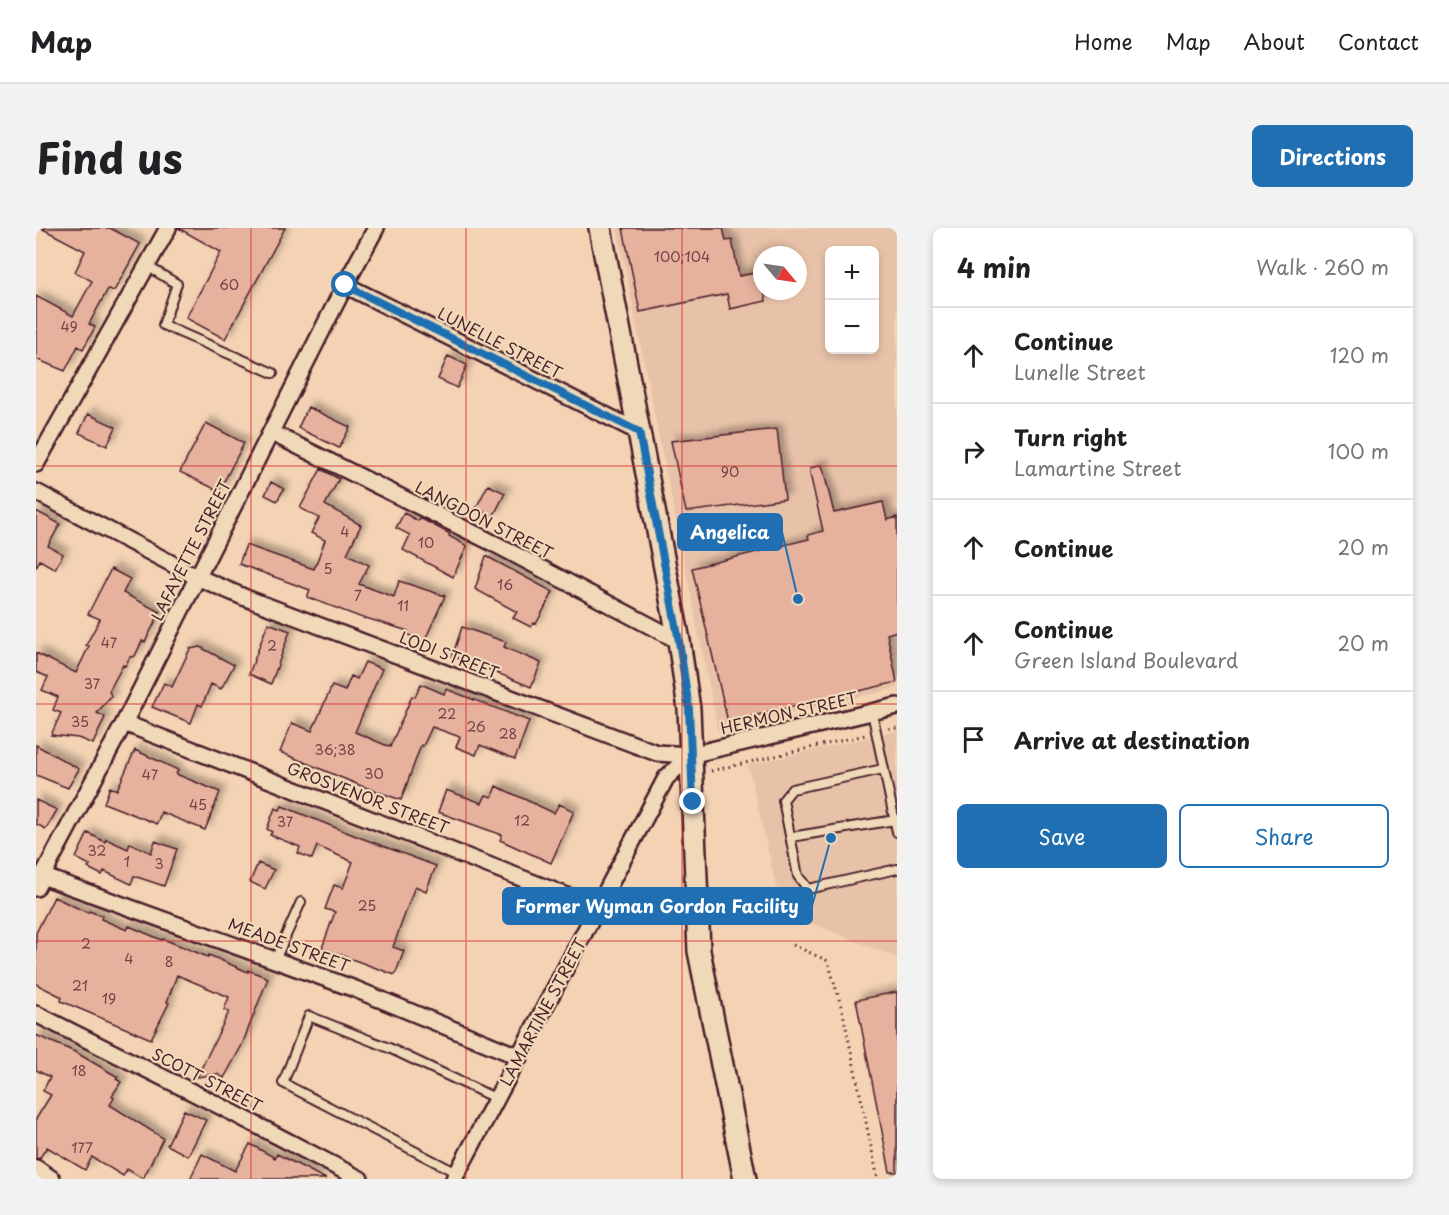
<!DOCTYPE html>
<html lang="en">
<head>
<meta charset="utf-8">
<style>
  body { margin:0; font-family:"Playpen Sans",sans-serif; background:#f2f2f2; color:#202124 }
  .controls { position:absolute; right:18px; top:18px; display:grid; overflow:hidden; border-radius:9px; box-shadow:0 3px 9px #0003 }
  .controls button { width:54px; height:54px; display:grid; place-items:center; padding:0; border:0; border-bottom:2px solid #e0e0e0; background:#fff; color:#202124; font:30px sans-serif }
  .compass { position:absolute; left:717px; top:18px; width:54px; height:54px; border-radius:50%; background:#fff; box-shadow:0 3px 9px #0003; rotate:119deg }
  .stop { position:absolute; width:18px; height:18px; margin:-14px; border:4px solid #1f6fb2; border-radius:50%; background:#fff }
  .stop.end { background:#1f6fb2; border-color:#fff; box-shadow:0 2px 6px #0008 }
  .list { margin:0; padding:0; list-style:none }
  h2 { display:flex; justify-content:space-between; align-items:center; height:78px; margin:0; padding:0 24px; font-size:26px }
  h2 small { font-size:20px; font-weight:400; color:#757577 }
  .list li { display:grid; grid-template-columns:39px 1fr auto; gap:18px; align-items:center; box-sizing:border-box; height:96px; padding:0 24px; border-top:2px solid #e0e0e0 }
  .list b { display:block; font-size:22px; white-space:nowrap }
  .list p { margin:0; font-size:20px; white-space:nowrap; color:#757577 }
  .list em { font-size:20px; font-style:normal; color:#757577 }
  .actions { display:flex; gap:12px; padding:18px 24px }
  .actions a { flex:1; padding:14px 0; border:2px solid #1f6fb2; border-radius:9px; text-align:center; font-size:21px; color:#1f6fb2 }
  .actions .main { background:#1f6fb2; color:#fff }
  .icon { flex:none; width:33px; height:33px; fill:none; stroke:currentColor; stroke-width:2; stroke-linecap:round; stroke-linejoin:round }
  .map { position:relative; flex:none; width:861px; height:951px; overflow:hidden; border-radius:9px }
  header { display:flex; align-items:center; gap:36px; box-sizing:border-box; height:84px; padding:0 30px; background:#fff; border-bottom:2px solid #e0e0e0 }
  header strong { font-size:28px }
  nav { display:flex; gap:33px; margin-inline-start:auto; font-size:21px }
  .intro { display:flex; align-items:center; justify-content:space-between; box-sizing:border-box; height:144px; padding:0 36px }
  h1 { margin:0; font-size:42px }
  .button { padding:15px 27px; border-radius:9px; background:#1f6fb2; color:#fff; font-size:21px; font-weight:700 }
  main { display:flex; gap:36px; padding:0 36px }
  aside { flex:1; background:#fff; border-radius:9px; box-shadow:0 3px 9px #0003 }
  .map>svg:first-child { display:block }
</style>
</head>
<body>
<header>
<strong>Map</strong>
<nav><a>Home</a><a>Map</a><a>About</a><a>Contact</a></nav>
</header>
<div class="intro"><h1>Find us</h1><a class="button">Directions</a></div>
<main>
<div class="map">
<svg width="861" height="951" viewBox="0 0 861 951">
  <defs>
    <filter id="shadow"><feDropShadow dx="5.5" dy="-5.5" stdDeviation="3" flood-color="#0004"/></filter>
  </defs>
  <rect width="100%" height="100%" fill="#f3d3b4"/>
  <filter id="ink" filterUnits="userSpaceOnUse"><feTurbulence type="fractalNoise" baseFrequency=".0167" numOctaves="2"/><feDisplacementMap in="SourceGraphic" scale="12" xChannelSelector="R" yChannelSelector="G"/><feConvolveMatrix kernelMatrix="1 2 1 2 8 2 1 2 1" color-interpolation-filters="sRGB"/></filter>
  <g filter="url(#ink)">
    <!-- built -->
    <path fill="#e8c2a8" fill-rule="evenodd" d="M581,0H861V460L682,502ZM794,22H838V122H794ZM726,27H762V63H726Z
      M861,503V730L746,683L712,537Z"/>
    <!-- building -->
    <path fill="#e6b19d" stroke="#4a1f2b" stroke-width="1.5" filter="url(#shadow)" d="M5,0H74L104,16L78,63L72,61L53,96L59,99L47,121L42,118L29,143L0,131V68L37,88L56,53L39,44L49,23Z
      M142,0H249L189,111L150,90L185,24Z
      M587,0H687L690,13L696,12L703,48L724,44L726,63H728L730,73L694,81L691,66L604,84Z
      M412,128L431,137L421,160L402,151Z
      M272,179L314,199L303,220L262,200Z
      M52,186L80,199L71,218L43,205Z
      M170,195L208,215L183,263L144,244Z
      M741,201L749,271L650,284L635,213Z
      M786,237L798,285L847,274L851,292L861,289V403L851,406L861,454L692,494L656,340L773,311L772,307L787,303L774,246V240Z
      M285,241L303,251L289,277L325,297L311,326L333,337L323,356L358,369L363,353L409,368L388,414L370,406L372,403L330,390L329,391L271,369L274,362L203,336L210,317L278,341L289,312L275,305L283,290L264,280Z
      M235,254L248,261L241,273L229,267Z
      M452,257L469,265L457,289L440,280Z
      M0,283L24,296L12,318L27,326L19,341L4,332L0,339Z
      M368,285L382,293L384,290L414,306L413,308L431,318L417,349L367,322L374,307L360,300Z
      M450,328L517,364L500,396L498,395L495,399L477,390L481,384L439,361Z
      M75,341L94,351L87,365L124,384L109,414L106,413L99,428L94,429L89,438L87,437L73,463L75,468L61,485L69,489L57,516L42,510L15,507L25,485L17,482L22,469L6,462L12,449L0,444V425L40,445L53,418L50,417L64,391L52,386Z
      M232,395L254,403L235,456L213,446Z
      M426,399L470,414L468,419L505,435L495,459L435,434L416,429Z
      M164,419L198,437L185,461L175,456L166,478L162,476L155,495L116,479L128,455L136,459L154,421Z
      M329,434L346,441L319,504L354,519L376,468L379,469L385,456L408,466L410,461L493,493L479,531L444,517L440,527L420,519L424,509L396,499L387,518L385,517L365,572L323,557L244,524L256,495L276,503L296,458L309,463L315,448L321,451Z
      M0,517L43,541L32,560L0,547Z
      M99,522L142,542L140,546L184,564L169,602L125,584L121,596L68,575L74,559L81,562Z
      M460,558L518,585L523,576L538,583L515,635L464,612L466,607L402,584L410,562L446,575L450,567L456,569Z
      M0,572L21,582L10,601L0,596Z
      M246,578L320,608L400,638L390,663L379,658L357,719L368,723L359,747L286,720L299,684L289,681L298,657L307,660L317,634L281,618L276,631L262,625L264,619L234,607L236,604L231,601L239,580L244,582Z
      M52,605L69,614L70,611L92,621L94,615L115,625L119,613L141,621L128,658L98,648L95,656L68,643L66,647L52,640L54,637L40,630Z
      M222,635L238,642L229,661L214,654Z
      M18,669L52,685L53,683L66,688L65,691L91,702L93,698L126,712L127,711L172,729L173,727L212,744V742L232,750L206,817L188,850L181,846L161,849L193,784L188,782L193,769L141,747L131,774L133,775L115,811L25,773L26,769L0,756V705Z
      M861,764V944H854L820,772Z
      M0,807L39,824L82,849L80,851L85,854L76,868L78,870L74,877L127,910L107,951L91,941L87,948L56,929L49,942L11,919L3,931L0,930V891L15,867L7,863L14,849L0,842Z
      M148,882L170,892L152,928L131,917Z
      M214,916L239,930L241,926L290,951H154L166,926L199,943Z"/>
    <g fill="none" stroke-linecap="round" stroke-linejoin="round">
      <defs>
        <path id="lane" d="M111,38L141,56L127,97L237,145
          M836,484L861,604
          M847,541L756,561L747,572L762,648L772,661L861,641
          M755,609L859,592
          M239,732L265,674
          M421,945L247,855L273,788L353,820L461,871"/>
        <path id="street" d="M309,57L603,204
          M236,205L459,316L643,413
          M0,236L132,0
          M0,264L161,349L210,370L621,525L654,527L861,478
          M88,495L562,680
          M6,648L319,761L484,829
          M0,660L88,495L309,57L340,0
          M0,786L182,877L324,951
          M0,940L16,951
          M418,951L630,550L654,527"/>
        <path id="secondary" d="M564,0L643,413L653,481L663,723L709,951"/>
      </defs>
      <!-- lane casing -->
      <use href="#lane" stroke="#4a1f2b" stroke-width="12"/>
      <!-- street casing -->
      <use href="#street" stroke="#4a1f2b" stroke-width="20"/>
      <!-- secondary casing -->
      <use href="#secondary" stroke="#4a1f2b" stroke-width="26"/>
      <!-- path -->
      <path stroke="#4a1f2b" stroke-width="3" stroke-dasharray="1.5 4.5" stroke-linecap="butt" d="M853,501L861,500
        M675,543L829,507
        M757,717L792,733L807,785L842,951"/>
      <!-- lane -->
      <use href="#lane" stroke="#efd9b8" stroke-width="8"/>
      <!-- street -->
      <use href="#street" stroke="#efd9b8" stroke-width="15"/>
      <!-- secondary -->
      <use href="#secondary" stroke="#efd9b8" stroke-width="21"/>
    </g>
  </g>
  <g fill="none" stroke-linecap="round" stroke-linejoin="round" filter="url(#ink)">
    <!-- route -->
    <path stroke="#1f6fb2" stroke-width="8" d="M309,57L603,204L643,413L653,481L657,574"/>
  </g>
  <!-- grid -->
  <path fill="none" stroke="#d62828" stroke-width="1.5" stroke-opacity="0.55" d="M215,0V951M430,0V951M646,0V951M0,238H861M0,476H861M0,713H861"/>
  <g text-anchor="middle" stroke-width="4.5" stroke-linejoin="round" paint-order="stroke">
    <!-- number labels -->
    <g font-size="14" fill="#714448">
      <text x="646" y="34">100;104</text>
      <text x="193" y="62">60</text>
      <text x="33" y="104">49</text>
      <text x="694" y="249">90</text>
      <text x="309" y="309">4</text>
      <text x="390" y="320">10</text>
      <text x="292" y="346">5</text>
      <text x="469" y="362">16</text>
      <text x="322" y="373">7</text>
      <text x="367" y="383">11</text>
      <text x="73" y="420">47</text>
      <text x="236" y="423">2</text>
      <text x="56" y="461">37</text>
      <text x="411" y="491">22</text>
      <text x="44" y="499">35</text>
      <text x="440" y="504">26</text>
      <text x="472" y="511">28</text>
      <text x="299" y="527">36;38</text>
      <text x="338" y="551">30</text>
      <text x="114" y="552">47</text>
      <text x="162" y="582">45</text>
      <text x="486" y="598">12</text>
      <text x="249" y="599">37</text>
      <text x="61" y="628">32</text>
      <text x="91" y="639">1</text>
      <text x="123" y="641">3</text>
      <text x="331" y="683">25</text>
      <text x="50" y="721">2</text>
      <text x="93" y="736">4</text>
      <text x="133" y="739">8</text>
      <text x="44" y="763">21</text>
      <text x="73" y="776">19</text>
      <text x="43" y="848">18</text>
      <text x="46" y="925">177</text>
    </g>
    <!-- street labels -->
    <g font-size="16" fill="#4a1f2b" stroke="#efd9b8">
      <text transform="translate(464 115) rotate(27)" y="6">LUNELLE STREET</text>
      <text transform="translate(448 292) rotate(27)" y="6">LANGDON STREET</text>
      <text transform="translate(155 322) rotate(-63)" y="6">LAFAYETTE STREET</text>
      <text transform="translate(413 427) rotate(21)" y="6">LODI STREET</text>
      <text transform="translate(753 485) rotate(-13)" y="6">HERMON STREET</text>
      <text transform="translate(332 570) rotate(21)" y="6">GROSVENOR STREET</text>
      <text transform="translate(253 717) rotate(20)" y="6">MEADE STREET</text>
      <text transform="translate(507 784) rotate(-62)" y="6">LAMARTINE STREET</text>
      <text transform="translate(171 852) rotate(27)" y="6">SCOTT STREET</text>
    </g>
  </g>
  <!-- callouts -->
  <path fill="none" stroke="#1f6fb2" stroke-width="2" d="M762 371L746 304M795 610L776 678"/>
  <g fill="#1f6fb2" stroke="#efd9b8" stroke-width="2">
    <circle cx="762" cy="371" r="6"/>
    <circle cx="795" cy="610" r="6"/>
  </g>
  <g fill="#1f6fb2" stroke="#1f6fb2" stroke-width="2">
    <rect x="642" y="286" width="104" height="36" rx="6"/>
    <rect x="467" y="660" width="309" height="36" rx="6"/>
  </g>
  <g font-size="18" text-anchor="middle" font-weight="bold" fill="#fff">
    <text x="694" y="311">Angelica</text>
    <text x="621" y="685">Former Wyman Gordon Facility</text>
  </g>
</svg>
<div class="controls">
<button>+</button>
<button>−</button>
</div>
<svg class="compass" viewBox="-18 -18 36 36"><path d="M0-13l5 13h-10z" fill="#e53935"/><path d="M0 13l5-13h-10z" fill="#757577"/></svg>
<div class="stop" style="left:309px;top:57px"></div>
<div class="stop end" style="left:657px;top:574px"></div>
</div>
<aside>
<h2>4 min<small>Walk · 260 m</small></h2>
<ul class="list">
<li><svg class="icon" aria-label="ahead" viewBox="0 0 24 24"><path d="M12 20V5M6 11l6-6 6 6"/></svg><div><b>Continue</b><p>Lunelle Street</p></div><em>120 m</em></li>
<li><svg class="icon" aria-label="right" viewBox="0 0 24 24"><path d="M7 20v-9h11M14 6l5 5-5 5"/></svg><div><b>Turn right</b><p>Lamartine Street</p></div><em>100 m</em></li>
<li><svg class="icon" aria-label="ahead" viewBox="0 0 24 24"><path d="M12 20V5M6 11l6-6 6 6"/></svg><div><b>Continue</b></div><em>20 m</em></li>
<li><svg class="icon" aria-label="ahead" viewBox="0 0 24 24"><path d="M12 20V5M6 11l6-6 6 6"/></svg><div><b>Continue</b><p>Green Island Boulevard</p></div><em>20 m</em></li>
<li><svg class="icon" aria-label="arrive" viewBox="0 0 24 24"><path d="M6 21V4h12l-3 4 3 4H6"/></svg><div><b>Arrive at destination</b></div></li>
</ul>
<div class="actions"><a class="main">Save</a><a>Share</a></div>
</aside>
</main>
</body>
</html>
